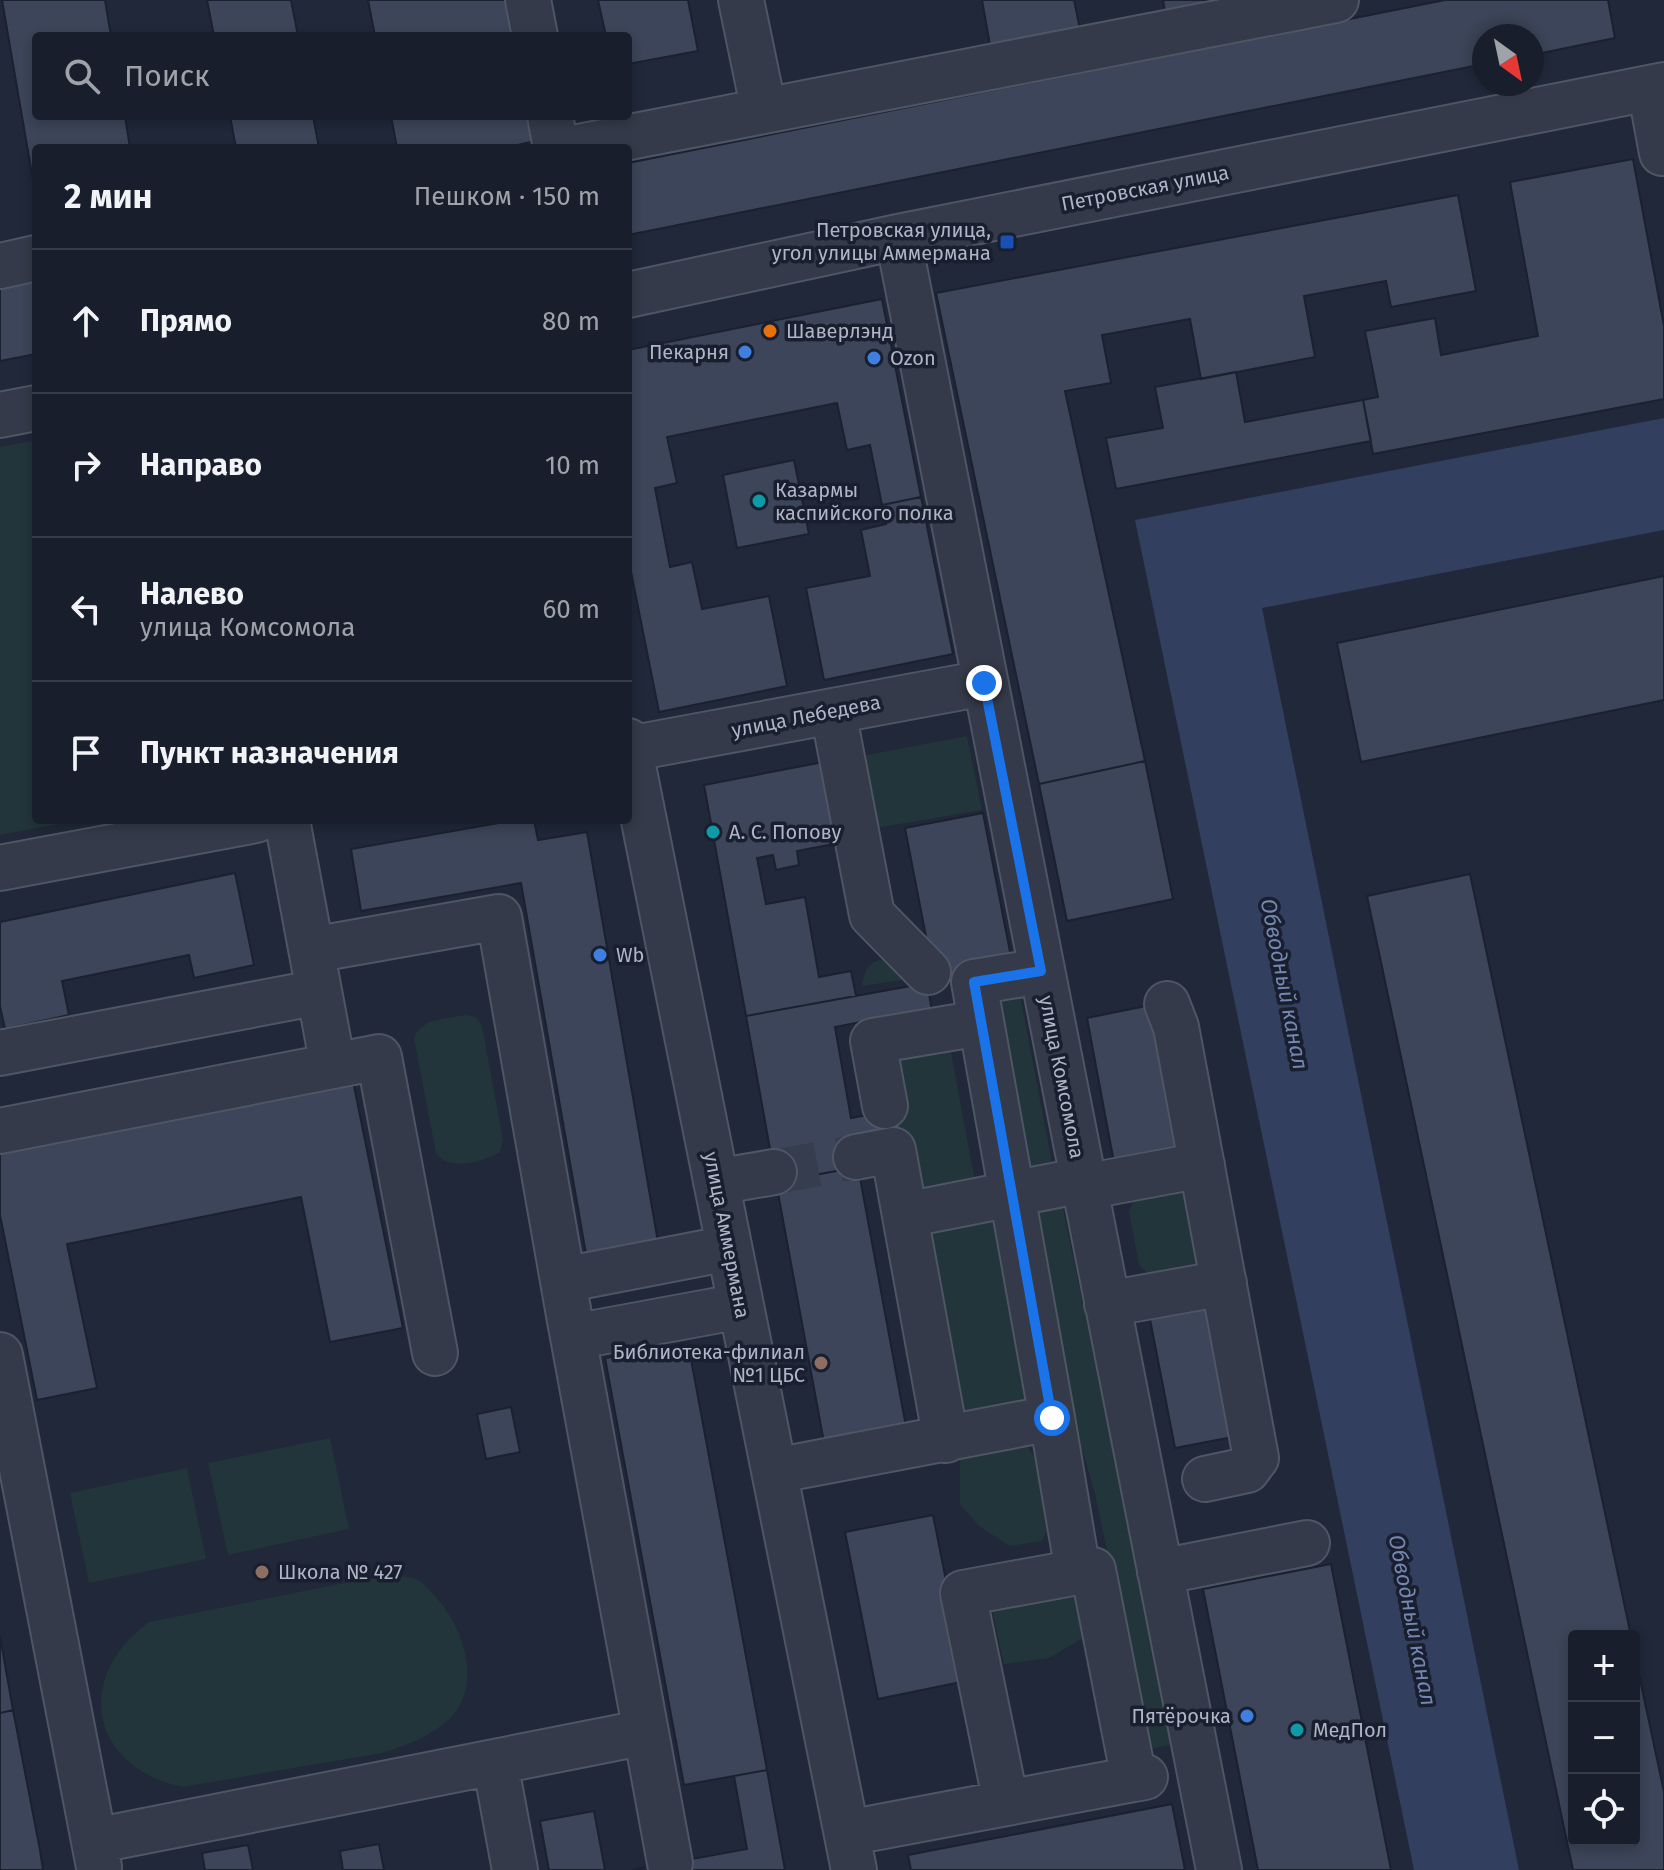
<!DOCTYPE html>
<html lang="ru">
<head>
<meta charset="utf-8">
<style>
  body { margin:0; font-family:"Fira Sans",sans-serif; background:#212733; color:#f1f3f6 }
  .controls { position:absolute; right:24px; bottom:24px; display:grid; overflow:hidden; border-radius:8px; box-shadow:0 4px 12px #0003 }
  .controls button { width:72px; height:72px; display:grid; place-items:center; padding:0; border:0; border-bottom:2px solid #363c47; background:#181e2b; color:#f1f3f6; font:40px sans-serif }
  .compass { position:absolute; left:1472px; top:24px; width:72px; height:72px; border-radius:50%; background:#181e2b; box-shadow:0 4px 12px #0003; rotate:147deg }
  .stop { position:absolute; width:24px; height:24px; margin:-18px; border:6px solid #1a73e8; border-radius:50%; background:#fff }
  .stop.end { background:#1a73e8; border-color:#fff; box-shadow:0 2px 8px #0008 }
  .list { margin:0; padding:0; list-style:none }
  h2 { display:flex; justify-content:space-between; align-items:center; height:104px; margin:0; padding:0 32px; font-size:34px }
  h2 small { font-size:26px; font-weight:400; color:#9fa2a9 }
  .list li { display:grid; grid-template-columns:52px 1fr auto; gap:24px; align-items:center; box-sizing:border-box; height:144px; padding:0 32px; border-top:2px solid #363c47 }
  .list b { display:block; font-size:30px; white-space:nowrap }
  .list p { margin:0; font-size:26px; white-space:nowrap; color:#9fa2a9 }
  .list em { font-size:26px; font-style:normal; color:#9fa2a9 }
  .icon { flex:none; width:44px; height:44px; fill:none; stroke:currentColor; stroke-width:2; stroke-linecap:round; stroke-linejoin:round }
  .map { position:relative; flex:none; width:1664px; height:1870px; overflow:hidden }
  .search { position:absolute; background:#181e2b; box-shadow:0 4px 12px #0003; left:32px; top:32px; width:600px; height:88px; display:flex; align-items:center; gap:20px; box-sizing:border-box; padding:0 28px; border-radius:8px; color:#9fa2a9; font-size:30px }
  .panel { position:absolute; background:#181e2b; box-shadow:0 4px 12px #0003; left:32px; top:144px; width:600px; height:680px; border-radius:8px }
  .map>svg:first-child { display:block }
</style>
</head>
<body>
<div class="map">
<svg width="1664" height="1870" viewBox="0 0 1664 1870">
  <rect width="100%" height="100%" fill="#202839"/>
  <!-- green -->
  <path fill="#22353a" d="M36,440V820H80L0,835V447Z
    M967,736L982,810L864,830L851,758Z
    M895,957L916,978L862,986C866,962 873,960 895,957Z
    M1019,990L1054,1173L1019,1180L985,996Z
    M465,1015L476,1017L482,1026L503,1140L500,1152C483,1162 449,1172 436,1153L414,1039C420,1018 446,1019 465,1015Z
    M948,1036L976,1187L910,1199L883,1048Z
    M1182,1188L1194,1197L1204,1253L1197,1269L1152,1278L1139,1265L1129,1211L1136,1197Z
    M1061,1199L1174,1744L1150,1749L1095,1494L1083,1452L1063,1424L1024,1207Z
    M1005,1210L1039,1403L950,1419L916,1226Z
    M330,1438L349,1529L228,1555L208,1463Z
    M1023,1440L1044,1470L1055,1515L1042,1541L1010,1546L980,1527L960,1505V1446Z
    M187,1468L206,1559L89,1583L70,1493Z
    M385,1575C394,1576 407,1576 416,1579C421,1581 426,1587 430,1591C460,1619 484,1679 453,1715C435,1735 407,1745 382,1753L183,1787C90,1768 73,1677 149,1622Z
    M1077,1580L1085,1637L1049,1658L1004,1664L991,1605Z"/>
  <!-- water -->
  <path fill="#323f5f" d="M1664,418V530L1262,608L1519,1870H1414L1135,520Z"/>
  <!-- building -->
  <path fill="#3c4559" stroke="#1b2130" stroke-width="2" d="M2,0H105L111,36H36V116H125L130,148H36V198Z
    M207,0H291L298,36H214Z
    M368,0H512L519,36H375Z
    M598,0H688L698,51L628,64V36H606Z
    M982,0H1074L1080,29L990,45Z
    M1163,0H1228L1165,12Z
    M1445,0H1608L1615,38L1532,55V36H1484V64L628,235V163Z
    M230,116H313L319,148H236Z
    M391,116H535L540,140L503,148H397Z
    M1633,159L1664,326V399L1373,454L1363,400L1378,397L1365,331L1435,318L1441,355L1538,336L1510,182Z
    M1458,195L1476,291L1391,307L1386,281L1304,296L1315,357L1201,379L1190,319L1102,335L1111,383L1065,391L1145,761L1039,784L936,293Z
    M36,281V354L0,361V288Z
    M882,299L921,497L882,505L870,445L847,450L837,403L667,437L677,483L655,488L670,567L692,562L702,609L769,596L787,686L659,712L628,557V350Z
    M1236,372L1245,422L1363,400L1371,441L1116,489L1106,438L1163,428L1155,387Z
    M794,460L809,534L737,548L723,475Z
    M921,497L953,654L824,680L806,588L870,576L861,530L886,524L882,505Z
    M1664,576V700L1361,762L1337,643Z
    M834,760L849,841L797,851L799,865L776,870L773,855L757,858L766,904L805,897L819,977L851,971L856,996L746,1016L704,785Z
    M1145,761L1173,899L1067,921L1039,784Z
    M983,813L1013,967L935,983L905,828Z
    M516,820H534L538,840L587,832L658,1242L586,1254L521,883L361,911L351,849Z
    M235,873L254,965L194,978L189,955L62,981L69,1015L5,1029L0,1006V922Z
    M1470,874L1631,1636H1574V1840H1634V1651L1664,1792V1870H1573L1367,896Z
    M927,983L934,1022L863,1035L861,1022L835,1027L851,1118L878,1113L883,1141L858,1167L776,1182L746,1016Z
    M1151,1005L1179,1156L1115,1168L1087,1018Z
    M353,1081L403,1328L330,1342L301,1197L67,1244L97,1388L37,1400L0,1215V1153Z
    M858,1167L907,1432L825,1448L776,1182Z
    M1211,1302L1238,1436L1175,1448L1149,1314Z
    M688,1343L767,1770L684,1785L605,1358Z
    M511,1407L520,1452L486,1459L477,1414Z
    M933,1515L966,1681L878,1699L845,1532Z
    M1331,1564L1391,1870H1258L1203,1589Z
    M0,1636L13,1710L0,1713Z
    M13,1710L40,1850L43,1870H0V1713Z
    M767,1770L785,1870H632L747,1849L734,1776Z
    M1172,1804L1185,1870H911L908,1855Z
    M594,1811L605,1870H549L540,1821Z
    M379,1844L384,1870H343L340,1851Z
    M248,1845L253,1870H205L202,1853Z"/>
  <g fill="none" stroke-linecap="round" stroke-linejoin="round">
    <!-- minor-tunnel -->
    <path stroke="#353d4e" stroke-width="44" stroke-dasharray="44 22" stroke-linecap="butt" d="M774,1172L856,1157"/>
    <defs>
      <path id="minor" d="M528,0L535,36
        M741,0L764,111
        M1650,88L1662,153
        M550,116L556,148
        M573,148L1336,0
        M898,237L1219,1870
        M0,266L36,258
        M628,295L898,237L1664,85
        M0,415L36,408
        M833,711L872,915L928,972
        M628,741L854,1870
        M628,749L984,683
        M287,820L333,1066
        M0,868L256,820
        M312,950L499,917L569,1315L670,1863
        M1041,971L974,982L1052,1418
        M1167,1004L1176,1027L1256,1458L1247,1470L1205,1479
        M0,1053L319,992
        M885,1106L873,1041L980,1023
        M0,1131L379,1057L435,1353
        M856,1157L893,1150L946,1440
        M716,1182L774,1172
        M1084,1187L1202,1165
        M905,1215L1083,1180
        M563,1280L729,1248
        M1107,1304L1224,1283
        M573,1337L741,1306
        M0,1355L99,1867
        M774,1471L1052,1418L1078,1572L1093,1570L1134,1779L1145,1777
        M1160,1572L1307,1543
        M495,1762L515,1870
        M1006,1803L963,1593L1078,1572
        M847,1833L1134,1779
        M94,1841L646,1732"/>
    </defs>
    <!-- minor casing -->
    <use href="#minor" stroke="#4e5564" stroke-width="48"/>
    <!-- minor -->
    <use href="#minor" stroke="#343a49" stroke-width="44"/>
  </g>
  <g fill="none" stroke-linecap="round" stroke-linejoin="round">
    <!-- route -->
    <path stroke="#1a73e8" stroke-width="10" d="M984,683L1041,971L974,982L1052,1418"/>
  </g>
  <!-- markers -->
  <rect fill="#1a4fb4" stroke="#191f2e" stroke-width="3" x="999" y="234" width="16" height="16" rx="4"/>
  <circle fill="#e8710a" stroke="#191f2e" stroke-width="3" cx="770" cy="331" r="8"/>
  <g fill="#3f7fe0" stroke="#191f2e" stroke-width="3">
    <circle cx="745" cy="352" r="8"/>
    <circle cx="874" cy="358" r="8"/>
    <circle cx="600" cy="955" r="8"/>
    <circle cx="1247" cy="1716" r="8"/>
  </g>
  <g fill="#0f9aa8" stroke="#191f2e" stroke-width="3">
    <circle cx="759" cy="501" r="8"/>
    <circle cx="713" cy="832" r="8"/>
    <circle cx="1297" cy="1730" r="8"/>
  </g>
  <g fill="#8d6e63" stroke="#191f2e" stroke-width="3">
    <circle cx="821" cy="1363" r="8"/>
    <circle cx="262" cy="1572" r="8"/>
  </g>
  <g text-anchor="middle" stroke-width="7" stroke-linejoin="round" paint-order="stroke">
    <!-- street labels -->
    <g font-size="20" fill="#aeb5c6" stroke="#191f2e">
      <text transform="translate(1145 188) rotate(-11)" y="7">Петровская улица</text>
      <text transform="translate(806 716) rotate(-11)" y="7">улица Лебедева</text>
      <text transform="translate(1062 1077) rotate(79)" y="7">улица Комсомола</text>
      <text transform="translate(727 1235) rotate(79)" y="7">улица Аммермана</text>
    </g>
    <!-- poi labels -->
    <g font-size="20" fill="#aeb5c6" stroke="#191f2e" text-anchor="start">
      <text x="991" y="237" text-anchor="end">Петровская улица,<tspan x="991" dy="23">угол улицы Аммермана</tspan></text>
      <text x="786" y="338">Шаверлэнд</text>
      <text x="729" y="359" text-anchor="end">Пекарня</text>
      <text x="890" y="365">Ozon</text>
      <text x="775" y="497">Казармы<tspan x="775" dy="23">каспийского полка</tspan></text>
      <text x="729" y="839">А. С. Попову</text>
      <text x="616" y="962">Wb</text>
      <text x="805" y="1359" text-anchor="end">Библиотека-филиал<tspan x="805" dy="23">№1 ЦБС</tspan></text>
      <text x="278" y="1579">Школа № 427</text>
      <text x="1231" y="1723" text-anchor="end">Пятёрочка</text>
      <text x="1313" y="1737">МедПол</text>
    </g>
    <!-- water labels -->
    <g font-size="22" font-style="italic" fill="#7587b0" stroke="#191f2e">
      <text transform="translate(1285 984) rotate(79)" y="8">Обводный канал</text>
      <text transform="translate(1413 1620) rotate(79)" y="8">Обводный канал</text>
    </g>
  </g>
</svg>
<div class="controls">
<button>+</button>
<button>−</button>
<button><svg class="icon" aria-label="locate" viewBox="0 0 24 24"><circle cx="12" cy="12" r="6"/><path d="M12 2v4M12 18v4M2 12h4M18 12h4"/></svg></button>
</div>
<svg class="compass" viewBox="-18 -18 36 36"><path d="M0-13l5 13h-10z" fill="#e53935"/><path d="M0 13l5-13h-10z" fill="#9fa2a9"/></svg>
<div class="stop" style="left:1052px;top:1418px"></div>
<div class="stop end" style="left:984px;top:683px"></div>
<div class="search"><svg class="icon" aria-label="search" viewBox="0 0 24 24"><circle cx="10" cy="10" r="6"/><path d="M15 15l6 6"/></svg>Поиск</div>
<section class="panel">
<h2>2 мин<small>Пешком · 150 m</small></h2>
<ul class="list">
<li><svg class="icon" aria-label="ahead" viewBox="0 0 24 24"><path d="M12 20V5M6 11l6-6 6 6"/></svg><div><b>Прямо</b></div><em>80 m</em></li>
<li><svg class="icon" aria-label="right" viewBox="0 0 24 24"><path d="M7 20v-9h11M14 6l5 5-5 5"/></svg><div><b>Направо</b></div><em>10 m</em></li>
<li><svg class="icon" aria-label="left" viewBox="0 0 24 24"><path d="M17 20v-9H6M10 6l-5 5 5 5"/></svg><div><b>Налево</b><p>улица Комсомола</p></div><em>60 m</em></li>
<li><svg class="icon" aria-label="arrive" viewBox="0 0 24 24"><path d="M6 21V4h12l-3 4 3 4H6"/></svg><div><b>Пункт назначения</b></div></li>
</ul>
</section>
</div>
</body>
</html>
